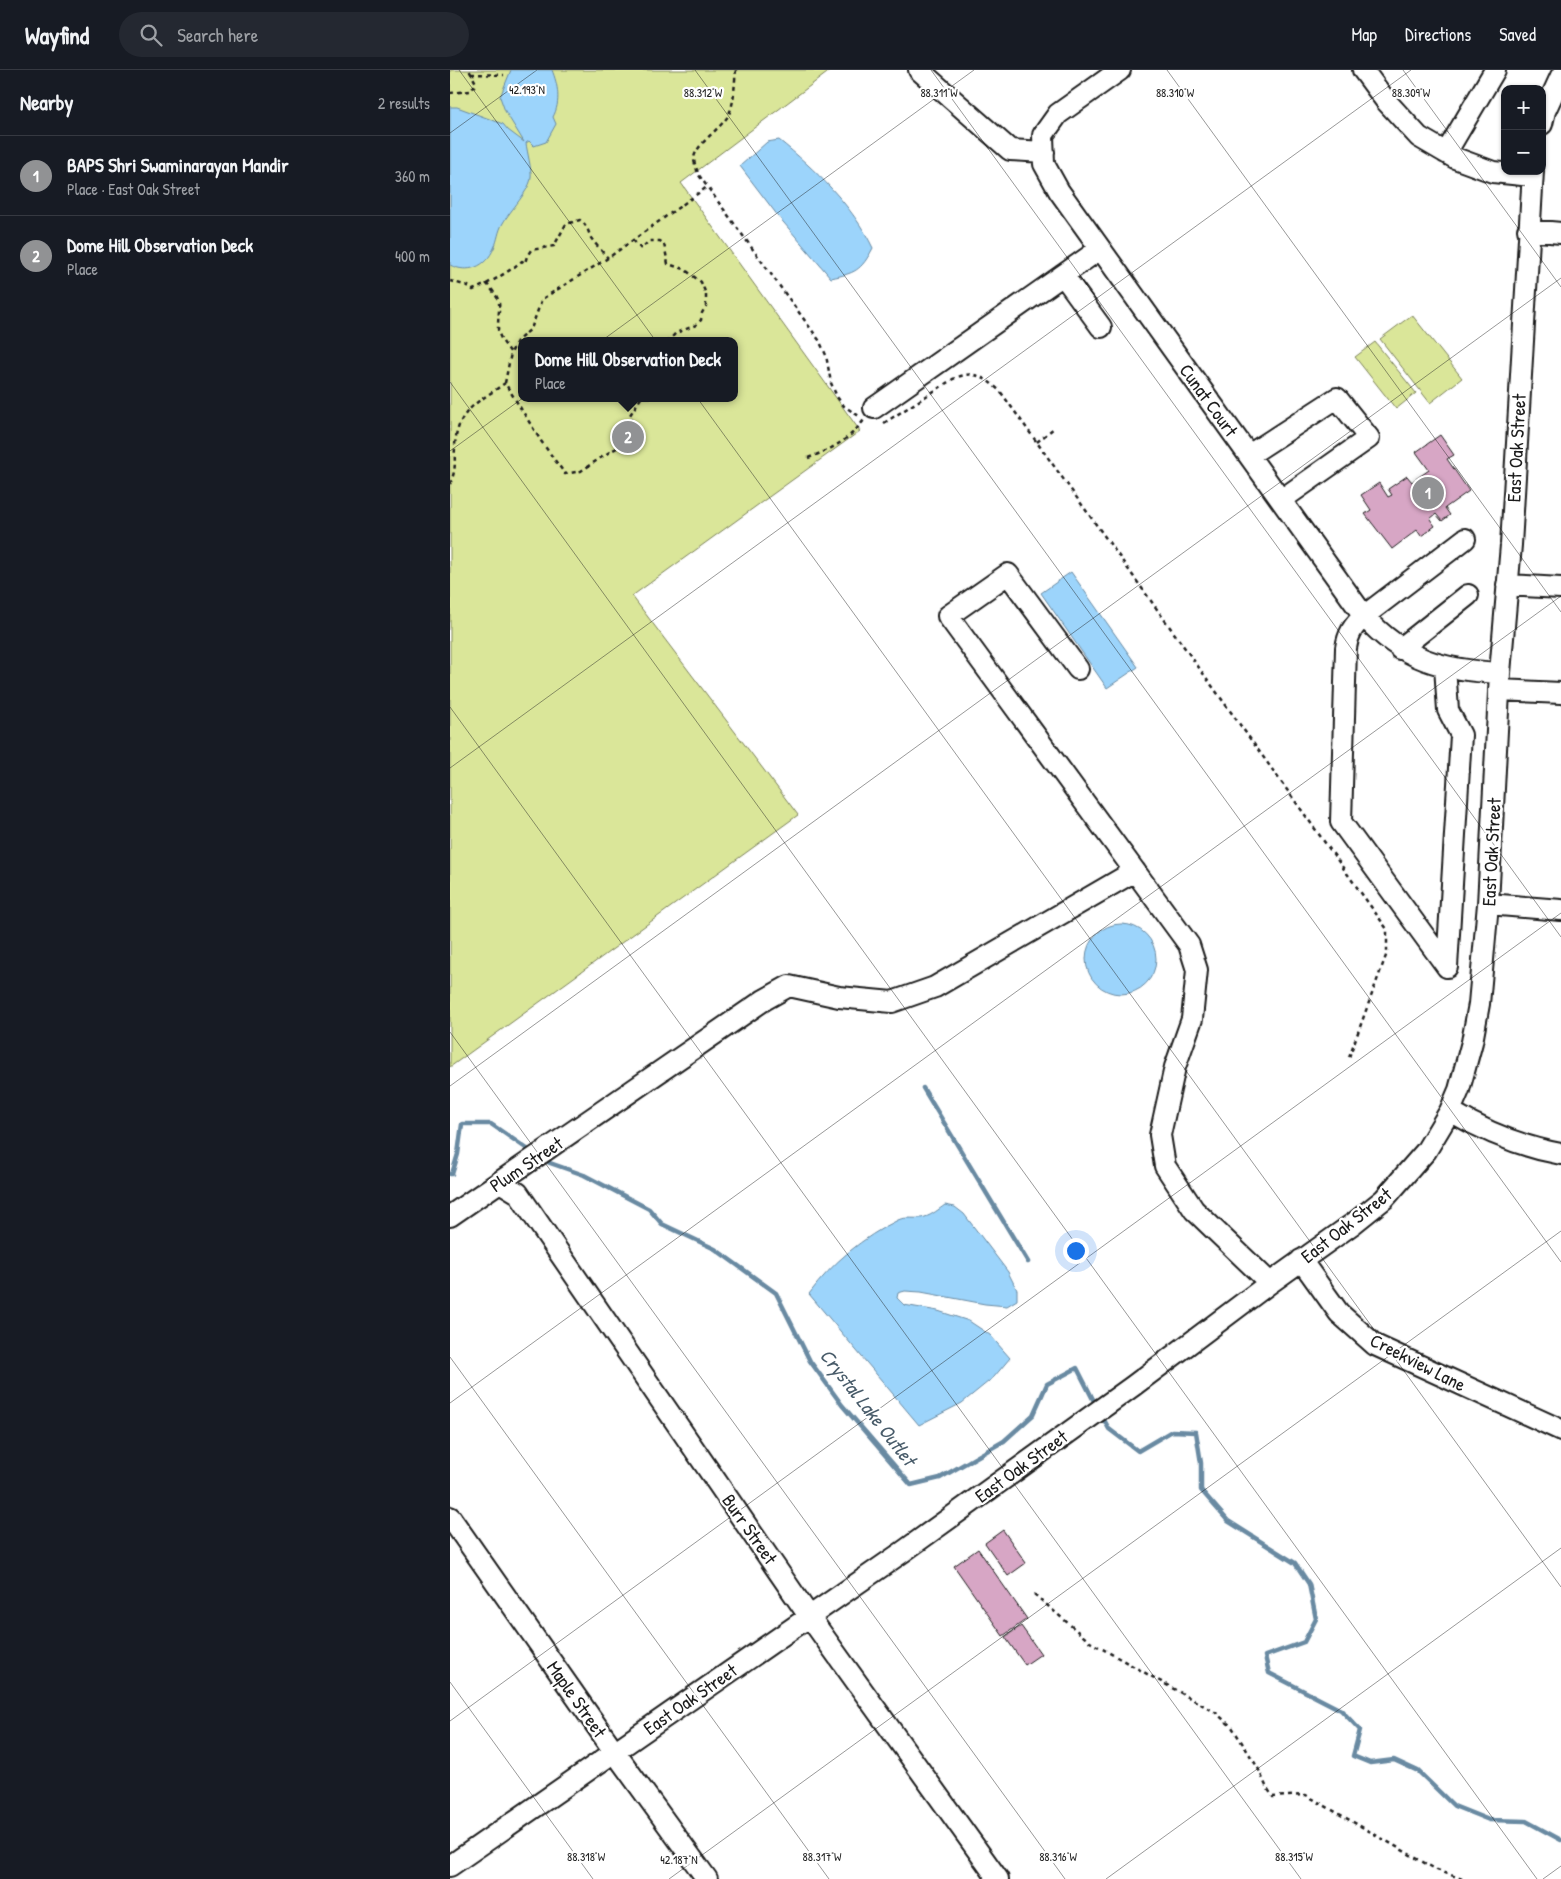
<!DOCTYPE html>
<html lang="en">
<head>
<meta charset="utf-8">
<style>
  body { margin:0; font-family:"Patrick Hand",sans-serif; background:#242831; color:#f1f3f6 }
  .controls { position:absolute; right:15px; top:15px; display:grid; overflow:hidden; border-radius:10px; box-shadow:0 1px 4px #0004 }
  .controls button { width:45px; height:45px; display:grid; place-items:center; padding:0; border:0; border-bottom:1px solid #363941; background:#171b24; color:#f1f3f6; font:25px sans-serif }
  .you { position:absolute; left:625px; top:1180px; width:18px; height:18px; margin:-12px; border:4px solid #fff; border-radius:50%; background:#1a73e8; box-shadow:0 0 0 8px #1a73e833 }
  .badge { display:grid; place-items:center; width:32px; height:32px; border-radius:50%; background:#919294; color:#fff; font-size:16px; font-weight:700 }
  .pin { position:absolute; translate:-50% -50%; border:2px solid #fff; box-shadow:0 1px 5px #0006 }
  .popup { position:absolute; left:68px; top:267px; width:220px; height:65px; box-sizing:border-box; display:grid; place-content:center; border-radius:10px; background:#171b24; filter:drop-shadow(0 1px 4px #0005); font-size:16px; white-space:nowrap; color:#9ea1a6 }
  .popup b { font-size:19px; color:#f1f3f6 }
  .popup::after { content:''; position:absolute; left:50%; top:100%; margin-left:-10px; border:10px solid transparent; border-top-color:#171b24 }
  .list { margin:0; padding:0; list-style:none }
  h2 { display:flex; justify-content:space-between; align-items:center; height:65px; margin:0; padding:0 20px; font-size:21px }
  h2 small { font-size:16px; font-weight:400; color:#9ea1a6 }
  .list li { display:grid; grid-template-columns:32px 1fr auto; gap:15px; align-items:center; box-sizing:border-box; height:80px; padding:0 20px; border-top:1px solid #363941 }
  .list b { display:block; font-size:19px; white-space:nowrap }
  .list p { margin:0; font-size:16px; white-space:nowrap; color:#9ea1a6 }
  .list em { font-size:16px; font-style:normal; color:#9ea1a6 }
  .icon { flex:none; width:28px; height:28px; fill:none; stroke:currentColor; stroke-width:2; stroke-linecap:round; stroke-linejoin:round }
  .map { position:relative; flex:none; width:1111px; height:1809px; overflow:hidden }
  header { display:flex; align-items:center; gap:30px; box-sizing:border-box; height:70px; padding:0 25px; background:#171b24; border-bottom:1px solid #363941 }
  header strong { font-size:24px }
  nav { display:flex; gap:28px; margin-inline-start:auto; font-size:18px }
  .search { width:350px; height:45px; background:#242831; display:flex; align-items:center; gap:12px; box-sizing:border-box; padding:0 18px; border-radius:28px; color:#9ea1a6; font-size:19px }
  main { display:flex }
  aside { flex:1; background:#171b24 }
  .map>svg:first-child { display:block }
</style>
</head>
<body>
<header>
<strong>Wayfind</strong>
<div class="search"><svg class="icon" aria-label="search" viewBox="0 0 24 24"><circle cx="10" cy="10" r="6"/><path d="M15 15l6 6"/></svg>Search here</div>
<nav><a>Map</a><a>Directions</a><a>Saved</a></nav>
</header>
<main>
<aside>
<h2>Nearby<small>2 results</small></h2>
<ul class="list">
<li><span class="badge">1</span><div><b>BAPS Shri Swaminarayan Mandir</b><p>Place · East Oak Street</p></div><em>360 m</em></li>
<li><span class="badge">2</span><div><b>Dome Hill Observation Deck</b><p>Place</p></div><em>400 m</em></li>
</ul>
</aside>
<div class="map">
<svg width="1111" height="1809" viewBox="0 0 1111 1809">
  <rect width="100%" height="100%" fill="#fff"/>
  <filter id="ink" filterUnits="userSpaceOnUse"><feTurbulence type="fractalNoise" baseFrequency=".02" numOctaves="2"/><feDisplacementMap in="SourceGraphic" scale="10" xChannelSelector="R" yChannelSelector="G"/><feConvolveMatrix kernelMatrix="1 2 1 2 8 2 1 2 1" color-interpolation-filters="sRGB"/></filter>
  <g filter="url(#ink)">
    <!-- green -->
    <path fill="#dae699" stroke="#7b815a" fill-rule="evenodd" d="M0,0H381L231,113L410,361L182,526L348,745L0,997ZM72,271H284V328H72Z
      M962,245L1012,308L980,333L930,269Z
      M925,272L966,323L946,339L905,287Z"/>
    <!-- water -->
    <path fill="#9cd4fb" stroke="#698aa2" d="M61,0H102C108,15 111,32 103,47L106,54L96,72L84,76L79,71L76,73C77,82 82,100 81,107C81,119 59,142 53,153C48,161 48,170 44,178C36,197 18,204 0,195V37H7L53,54L58,60L74,72L55,41L50,27Z
      M329,70C365,99 403,136 423,178C411,201 405,203 381,208L328,146L290,96L317,72Z
      M621,502L688,597L657,618L591,523Z
      M636 889a35 35 0 1 1 70 0a35 35 0 1 1-70 0Z
      M495,1135L505,1137L514,1144L558,1202L567,1220V1230L557,1236L535,1234L471,1222L455,1221L448,1223L447,1228L454,1235L488,1241L519,1251L540,1265L560,1288L544,1307L512,1333L469,1355L359,1224C382,1193 413,1167 448,1150C456,1146 467,1150 475,1147C482,1145 489,1139 495,1135Z"/>
    <g fill="none" stroke-linecap="round" stroke-linejoin="round">
      <!-- stream -->
      <path stroke="#698aa2" stroke-width="4.5" d="M473,1018L578,1192
        M92,1089L100,1093L134,1105L199,1139L212,1154L265,1179L326,1223L360,1291L392,1335L461,1415L490,1408L554,1371L583,1345L597,1314L627,1298L647,1337
        M0,1104H2L8,1084L12,1054H41L83,1083
        M652,1346L659,1359L688,1381L722,1361L746,1362L751,1393V1420L778,1451L845,1493L859,1514L866,1549L854,1572L815,1586L819,1603L891,1640L910,1660L903,1686L920,1693L944,1690L968,1701L1004,1736L1039,1750L1076,1751L1111,1770"/>
    </g>
    <!-- building -->
    <path fill="#d7a6c5" stroke="#1c1c1c" d="M990,365L1004,385L997,389L1019,421L995,438L1000,445L992,451L986,444L980,449L985,456L971,466L967,460L942,479L915,444L921,440L911,425L929,413L938,427L942,425L938,419L957,406L962,412L979,400L966,382Z
      M553,1460L576,1493L558,1506L535,1473Z
      M528,1479L577,1549L553,1566L504,1496Z
      M571,1556L591,1584L575,1595L555,1567Z"/>
    <g fill="none" stroke-linecap="round" stroke-linejoin="round">
      <defs>
        <path id="minor" d="M469,0L560,80L594,82
          M670,0L608,44L593,65L594,94L609,121L914,546C953,590 993,600 1050,603
          M913,0L936,31L969,67L1005,88L1043,102L1082,106
          M1092,54L1095,41L1111,6
          M996,83L1045,0
          M1078,160L1111,163
          M613,205L651,257
          M424,338L650,179
          M799,385L887,328L919,368L831,430
          M1057,515L1111,518
          M950,579L1018,525
          M995,597L998,640L1011,665L997,897
          M628,599L558,504L498,546L739,875L747,900L742,949L725,997L710,1065L715,1096L744,1140L820,1213
          M1049,620L1111,623
          M1038,834L1111,840
          M997,897L891,752L896,578C898,564 903,556 914,546L1015,469
          M1000,1041C1034,1061 1072,1077 1111,1084
          M50,1112L68,1123L359,1546L548,1809
          M0,1146L314,930L339,916L389,927L442,932L485,917L685,801
          M851,1190L889,1243L925,1275L1111,1360
          M0,1447L164,1681L257,1809
          M0,1796L454,1481L683,1316L820,1213L904,1153L934,1129L976,1081L1000,1041L1009,1020L1022,972L1029,934L1038,834L1050,603L1061,475L1083,101"/>
      </defs>
      <!-- minor casing -->
      <use href="#minor" stroke="#1c1c1c" stroke-width="24"/>
      <!-- path -->
      <path stroke="#1c1c1c" stroke-width="2.5" stroke-dasharray="4 4" stroke-linecap="butt" d="M286,0C284,15 285,33 278,46C271,58 244,76 244,89C244,93 247,99 248,104L369,270L376,285L381,313L387,327L394,336L409,346
        M21,4L54,5
        M0,23L21,21L26,13L19,0
        M183,170L191,179L199,171H210L214,174L218,194L234,199L251,212L256,224V236L252,243L251,250L246,255L226,263L218,271
        M0,211L18,216L23,220C40,213 57,203 72,191L75,193L77,186L81,180L104,176L116,154L130,150C137,155 138,161 141,168C142,170 155,185 158,188
        M36,213C55,234 48,233 48,258C48,267 56,276 61,283
        M191,328L180,345L184,369L161,381L131,401L115,404L91,371L55,313L61,283L67,271L81,259L92,229L158,188L257,117
        M434,353L503,309C524,299 534,307 550,321L937,859V883L899,987
        M587,372L604,358
        M358,388C382,379 398,371 414,350
        M0,414C7,398 4,392 5,376C7,338 30,332 55,313
        M584,1524L640,1572L765,1642L782,1657L808,1698L816,1716L823,1727L856,1725L987,1800L1012,1809"/>
      <!-- minor -->
      <use href="#minor" stroke="#fff" stroke-width="20"/>
    </g>
  </g>
  <!-- ticks -->
  <path fill="none" stroke="#1c1c1c" stroke-width="1" stroke-opacity="0.45" d="M9,0L1111,1517M245,0L1111,1192M481,0L1111,867M717,0L1111,542M953,0L1111,217M0,63L87,0M0,312L1087,1809M0,381L524,0M0,637L851,1809M0,698L961,0M0,962L615,1809M0,1016L1111,208M0,1287L379,1809M0,1333L1111,526M0,1612L143,1809M0,1651L1111,843M219,1809L1111,1161M656,1809L1111,1478M1093,1809L1111,1796"/>
  <g text-anchor="middle" stroke-width="4.5" stroke-linejoin="round" paint-order="stroke">
    <!-- street labels -->
    <g font-size="19" fill="#1c1c1c" stroke="#fff">
      <text transform="translate(759 330) rotate(54)" y="7">Cunat Court</text>
      <text transform="translate(1066 378) rotate(-87)" y="7">East Oak Street</text>
      <text transform="translate(1041 782) rotate(-87)" y="7">East Oak Street</text>
      <text transform="translate(76 1094) rotate(-34)" y="7">Plum Street</text>
      <text transform="translate(896 1155) rotate(-38)" y="7">East Oak Street</text>
      <text transform="translate(968 1292) rotate(27)" y="7">Creekview Lane</text>
      <text transform="translate(571 1396) rotate(-36)" y="7">East Oak Street</text>
      <text transform="translate(300 1459) rotate(55)" y="7">Burr Street</text>
      <text transform="translate(127 1629) rotate(55)" y="7">Maple Street</text>
      <text transform="translate(240 1629) rotate(-35)" y="7">East Oak Street</text>
    </g>
    <!-- water labels -->
    <g font-size="20" font-style="italic" fill="#495c6a" stroke="#fff">
      <text transform="translate(418 1337) rotate(52)" y="7">Crystal Lake Outlet</text>
    </g>
  </g>
  <g font-size="12" text-anchor="middle" fill="#1c1c1c" stroke="#fff" stroke-width="4.5" stroke-linejoin="round" paint-order="stroke">
    <text x="77" y="24">42.193°N</text>
    <text x="253" y="27">88.312°W</text>
    <text x="489" y="27">88.311°W</text>
    <text x="725" y="27">88.310°W</text>
    <text x="961" y="27">88.309°W</text>
    <text x="136" y="1791">88.318°W</text>
    <text x="372" y="1791">88.317°W</text>
    <text x="608" y="1791">88.316°W</text>
    <text x="844" y="1791">88.315°W</text>
    <text x="229" y="1794">42.187°N</text>
  </g>
</svg>
<div class="controls">
<button>+</button>
<button>−</button>
</div>
<div class="you"></div>
<div class="pin badge" style="left:978px;top:423px">1</div>
<div class="pin badge" style="left:178px;top:367px">2</div>
<div class="popup"><b>Dome Hill Observation Deck</b>Place</div>
</div>
</main>
</body>
</html>
